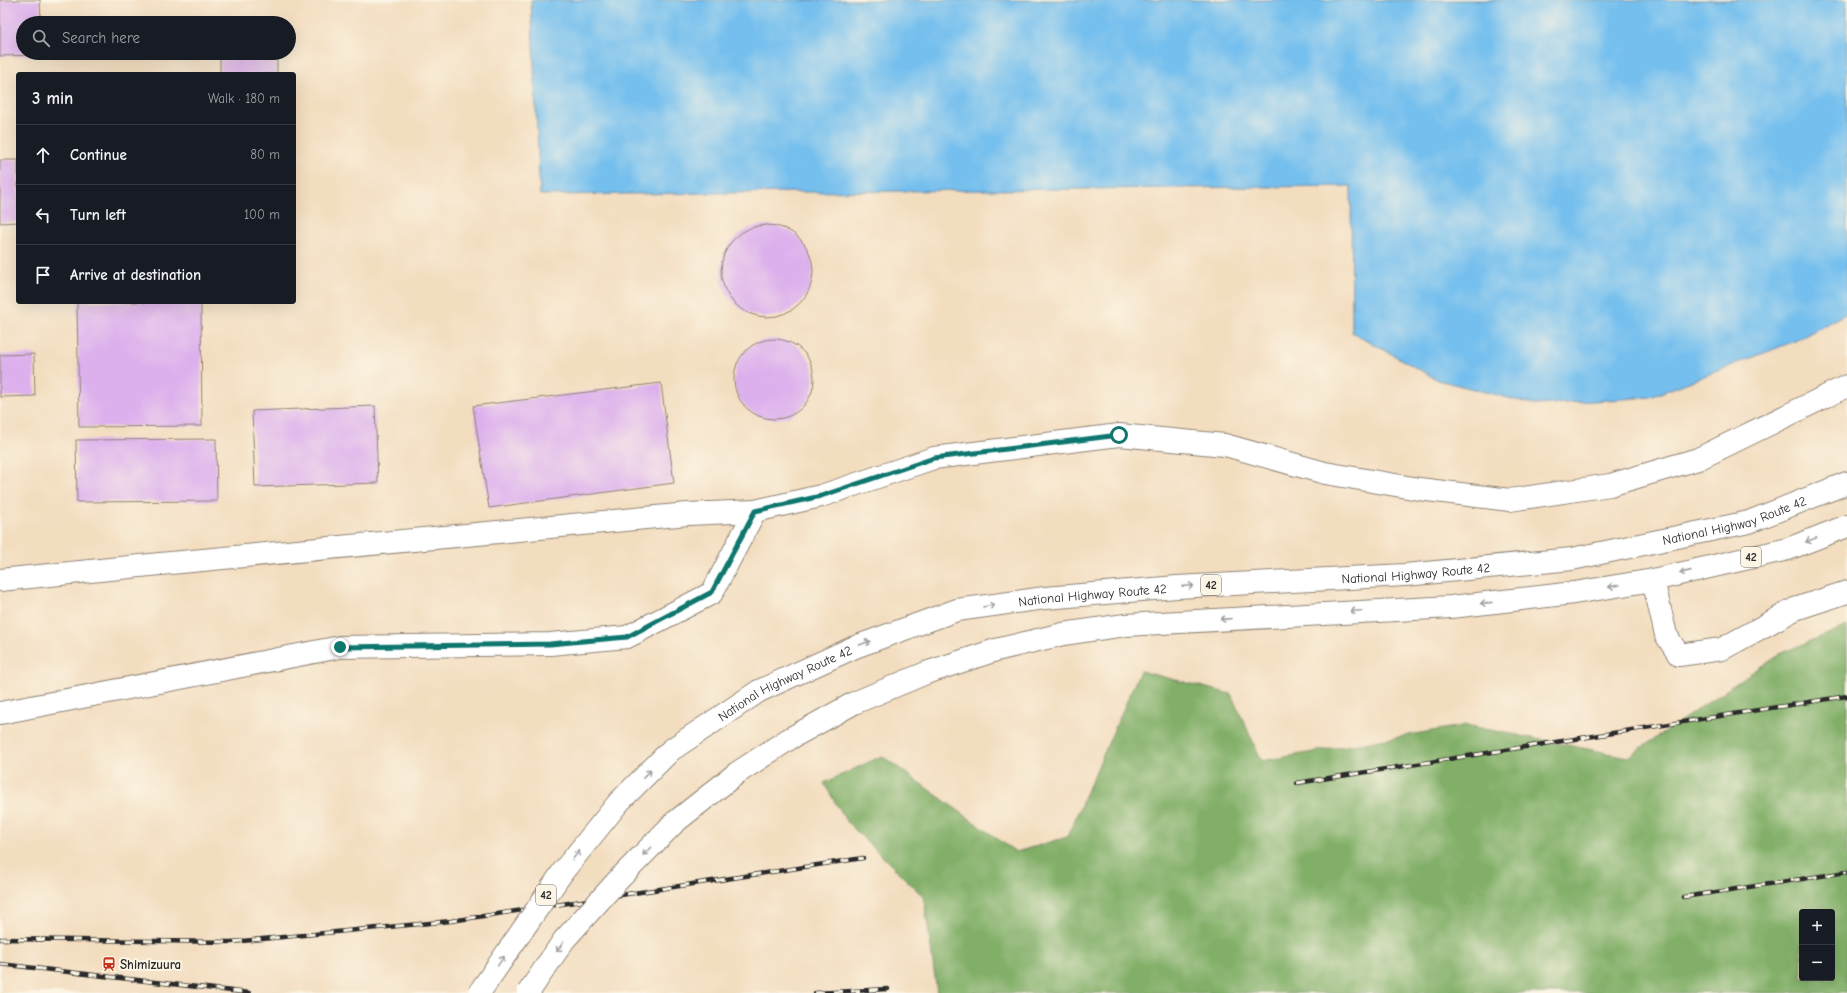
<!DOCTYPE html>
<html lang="en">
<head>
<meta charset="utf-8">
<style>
  body { margin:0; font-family:"Comic Neue",sans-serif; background:#242831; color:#f1f3f6 }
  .controls { position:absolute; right:12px; bottom:12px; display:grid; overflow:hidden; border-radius:4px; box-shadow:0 4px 16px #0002 }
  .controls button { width:36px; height:36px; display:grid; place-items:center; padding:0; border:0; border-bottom:1px solid #363941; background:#171b24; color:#f1f3f6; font:20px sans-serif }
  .stop { position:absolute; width:12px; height:12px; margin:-9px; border:3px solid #0f766e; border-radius:50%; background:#fff }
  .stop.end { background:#0f766e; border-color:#fff; box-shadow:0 1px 4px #0008 }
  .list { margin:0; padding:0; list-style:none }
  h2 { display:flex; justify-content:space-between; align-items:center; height:52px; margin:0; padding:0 16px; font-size:17px }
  h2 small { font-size:13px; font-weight:400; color:#9ea1a6 }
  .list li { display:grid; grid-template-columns:26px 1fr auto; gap:12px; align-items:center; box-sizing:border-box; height:60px; padding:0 16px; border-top:1px solid #363941 }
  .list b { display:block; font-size:15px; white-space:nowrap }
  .list em { font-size:13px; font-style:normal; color:#9ea1a6 }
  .icon { flex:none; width:22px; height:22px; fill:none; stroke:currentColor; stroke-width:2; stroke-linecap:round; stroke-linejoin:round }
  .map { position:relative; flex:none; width:1847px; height:993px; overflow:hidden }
  .search { position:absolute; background:#171b24; box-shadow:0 4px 16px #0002; left:16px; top:16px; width:280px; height:44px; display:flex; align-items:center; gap:10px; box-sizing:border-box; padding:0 14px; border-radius:22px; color:#9ea1a6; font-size:15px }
  .panel { position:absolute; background:#171b24; box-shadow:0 4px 16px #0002; left:16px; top:72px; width:280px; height:232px; border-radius:4px }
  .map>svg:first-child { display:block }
</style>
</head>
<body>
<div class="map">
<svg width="1847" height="993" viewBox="0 0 1847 993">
  <rect width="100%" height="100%" fill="#fcf5e5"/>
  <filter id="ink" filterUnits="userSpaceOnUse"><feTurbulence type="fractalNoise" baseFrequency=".025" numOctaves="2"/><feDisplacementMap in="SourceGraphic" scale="8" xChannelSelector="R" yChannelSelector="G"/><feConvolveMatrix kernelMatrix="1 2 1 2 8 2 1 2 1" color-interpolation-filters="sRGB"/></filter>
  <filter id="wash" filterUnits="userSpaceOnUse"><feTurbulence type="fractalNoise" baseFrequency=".012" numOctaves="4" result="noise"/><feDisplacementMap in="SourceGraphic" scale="16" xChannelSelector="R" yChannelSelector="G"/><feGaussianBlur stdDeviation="0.9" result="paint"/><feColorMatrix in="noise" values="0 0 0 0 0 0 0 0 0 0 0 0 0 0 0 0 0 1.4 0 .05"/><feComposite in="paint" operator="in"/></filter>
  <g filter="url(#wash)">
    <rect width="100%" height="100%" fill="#f3ddbf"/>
    <!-- forest -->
    <path fill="#81af68" stroke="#566d4a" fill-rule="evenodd" d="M1847,626V993H937L924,897L846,821L824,783L882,756L1016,852L1067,837L1140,671L1231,694L1262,761L1466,725L1628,757L1779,654ZM1802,912H1832V978H1802Z"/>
    <!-- water -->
    <path fill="#75bfee" stroke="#50758c" d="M531,0H1847V313L1795,341L1650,397L1536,405L1438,380L1352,332L1351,186L540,195Z"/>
    <g id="blocks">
      <!-- building -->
      <path fill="#dcafed" d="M0,0H40L41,23H23V53H41V55L0,56Z
        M220,57H277V74H220Z
        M0,160H18V222L0,223Z
        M721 271a46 46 0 1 1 92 0a46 46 0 1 1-92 0Z
        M77,302H201L202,426L79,427Z
        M734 379a40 40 0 1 1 80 0a40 40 0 1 1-80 0Z
        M34,354L35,396L0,397V355Z
        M661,383L674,483L489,508L473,406Z
        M375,406L378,483L255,487L252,411Z
        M216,439L217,501L77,502L76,440Z"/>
    </g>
  </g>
  <g filter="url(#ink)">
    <use href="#blocks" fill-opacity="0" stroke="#8f8475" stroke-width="1"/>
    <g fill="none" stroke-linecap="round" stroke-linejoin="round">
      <defs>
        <path id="street" d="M0,580L160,564
          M1653,580L1666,635L1679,655L1722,649L1795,609L1847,592
          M0,713L340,647L550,644L627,637L712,593L755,511"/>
        <path id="secondary" d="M160,564L688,514L755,511L821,496L934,458L1119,435L1225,445L1325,473L1419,489L1510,500L1610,485L1698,459L1847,386"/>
        <g id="highway">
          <path id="s1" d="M619,802L671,750L759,691L855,647L957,610L1045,598L1177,587L1405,575L1572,559L1749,522L1847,483"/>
          <path d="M674,823L737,773L789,739L854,703L926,673L996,650L1063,634L1125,625L1451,607L1574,593L1653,580L1788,549L1847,526"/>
        </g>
      </defs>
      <!-- street casing -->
      <use href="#street" stroke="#8f8475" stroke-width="24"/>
      <!-- secondary casing -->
      <use href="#secondary" stroke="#8f8475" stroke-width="24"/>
      <!-- highway casing -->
      <use href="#highway" stroke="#8f8475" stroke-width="24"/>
      <!-- street -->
      <use href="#street" stroke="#fff" stroke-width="22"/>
      <!-- secondary -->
      <use href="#secondary" stroke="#fff" stroke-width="22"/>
      <!-- highway -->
      <use href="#highway" stroke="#fff" stroke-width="22"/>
      <defs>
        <path id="rail" d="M1297,783L1847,696
          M1684,897L1847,872
          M0,939L231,942L451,921L863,858
          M0,964L249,993
          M815,993L888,989"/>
      </defs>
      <!-- rail casing -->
      <use href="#rail" stroke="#2b2b2b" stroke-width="4.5"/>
      <!-- rail -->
      <use href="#rail" stroke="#fcf5e5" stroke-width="3" stroke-dasharray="9" stroke-linecap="butt"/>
      <defs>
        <path id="highway-bridge" d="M479,993L564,870L619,802
          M528,993L564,940L619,879L674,823"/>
      </defs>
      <!-- highway-bridge casing -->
      <use href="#highway-bridge" stroke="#8f8475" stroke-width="24" stroke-linecap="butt"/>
      <!-- highway-bridge -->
      <use href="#highway-bridge" stroke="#fff" stroke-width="22"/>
    </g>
    <!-- one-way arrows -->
    <defs><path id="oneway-shaft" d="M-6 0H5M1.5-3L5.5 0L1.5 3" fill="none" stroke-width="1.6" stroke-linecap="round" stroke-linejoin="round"/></defs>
    <g stroke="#a0a0a0">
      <use href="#oneway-shaft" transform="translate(1811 540) rotate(159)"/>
      <use href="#oneway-shaft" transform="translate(1685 572) rotate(167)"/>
      <use href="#oneway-shaft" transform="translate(1188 586) rotate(-3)"/>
      <use href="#oneway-shaft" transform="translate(1614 586) rotate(170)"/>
      <use href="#oneway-shaft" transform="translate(1486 603) rotate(174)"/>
      <use href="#oneway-shaft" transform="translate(989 606) rotate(-8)"/>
      <use href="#oneway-shaft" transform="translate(1356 611) rotate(177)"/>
      <use href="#oneway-shaft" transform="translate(1226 619) rotate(176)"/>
      <use href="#oneway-shaft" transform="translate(865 643) rotate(-20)"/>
      <use href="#oneway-shaft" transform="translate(647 774) rotate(-45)"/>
      <use href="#oneway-shaft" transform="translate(647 851) rotate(135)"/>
      <use href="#oneway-shaft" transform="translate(576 855) rotate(-51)"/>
      <use href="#oneway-shaft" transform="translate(560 947) rotate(124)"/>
      <use href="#oneway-shaft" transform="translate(501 961) rotate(-55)"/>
    </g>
  </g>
  <g fill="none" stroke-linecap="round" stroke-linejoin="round" filter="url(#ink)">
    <!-- route -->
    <path stroke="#0f766e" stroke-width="5" d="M340,647L550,644L627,637L712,592L755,511L821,496L934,458L1119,435"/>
  </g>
  <!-- icons -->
  <defs>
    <symbol id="station-bare" viewBox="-9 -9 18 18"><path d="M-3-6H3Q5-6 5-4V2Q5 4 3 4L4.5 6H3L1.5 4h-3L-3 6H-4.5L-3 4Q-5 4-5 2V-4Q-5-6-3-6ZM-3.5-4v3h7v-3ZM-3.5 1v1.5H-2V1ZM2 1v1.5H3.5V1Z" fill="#c8321e" stroke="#fcf5e5" stroke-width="2.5" paint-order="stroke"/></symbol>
  </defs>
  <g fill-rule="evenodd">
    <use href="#station-bare" x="99" y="954" width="20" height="20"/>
  </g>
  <g text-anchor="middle" stroke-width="4" stroke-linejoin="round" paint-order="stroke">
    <!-- shield labels -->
    <g fill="#fcf5e5" stroke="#6a6863" stroke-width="1">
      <rect x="1741" y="547" width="20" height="20" rx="3"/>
      <rect x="1201" y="575" width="20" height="20" rx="3"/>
      <rect x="536" y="885" width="20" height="20" rx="3"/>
    </g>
    <g font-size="12" font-weight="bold" fill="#2b2b2b">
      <text x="1751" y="561">42</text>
      <text x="1211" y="589">42</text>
      <text x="546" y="899">42</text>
    </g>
    <!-- street labels -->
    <g font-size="13" fill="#2b2b2b" stroke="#fcf5e5">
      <text dy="5" stroke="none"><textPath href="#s1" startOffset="1178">National Highway Route 42</textPath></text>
      <text dy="5" stroke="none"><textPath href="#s1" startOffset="854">National Highway Route 42</textPath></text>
      <text dy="5" stroke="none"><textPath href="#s1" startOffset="530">National Highway Route 42</textPath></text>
      <text dy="5" stroke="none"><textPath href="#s1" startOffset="206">National Highway Route 42</textPath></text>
    </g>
    <!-- poi labels -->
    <g font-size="13" font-weight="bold" fill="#2b2b2b" stroke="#fcf5e5" text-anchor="start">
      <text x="120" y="969">Shimizuura</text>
    </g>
  </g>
</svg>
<div class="controls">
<button>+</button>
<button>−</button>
</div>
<div class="stop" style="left:1119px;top:435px"></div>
<div class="stop end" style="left:340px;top:647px"></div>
<div class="search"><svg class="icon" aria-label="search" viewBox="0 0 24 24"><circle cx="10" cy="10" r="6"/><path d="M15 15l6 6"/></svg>Search here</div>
<section class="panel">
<h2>3 min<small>Walk · 180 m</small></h2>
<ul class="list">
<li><svg class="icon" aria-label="ahead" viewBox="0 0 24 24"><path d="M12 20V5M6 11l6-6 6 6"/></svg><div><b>Continue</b></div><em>80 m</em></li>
<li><svg class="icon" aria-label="left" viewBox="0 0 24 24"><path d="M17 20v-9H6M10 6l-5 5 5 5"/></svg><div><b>Turn left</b></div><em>100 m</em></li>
<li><svg class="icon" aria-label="arrive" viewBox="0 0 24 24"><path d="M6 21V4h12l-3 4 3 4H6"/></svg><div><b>Arrive at destination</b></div></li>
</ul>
</section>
</div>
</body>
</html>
